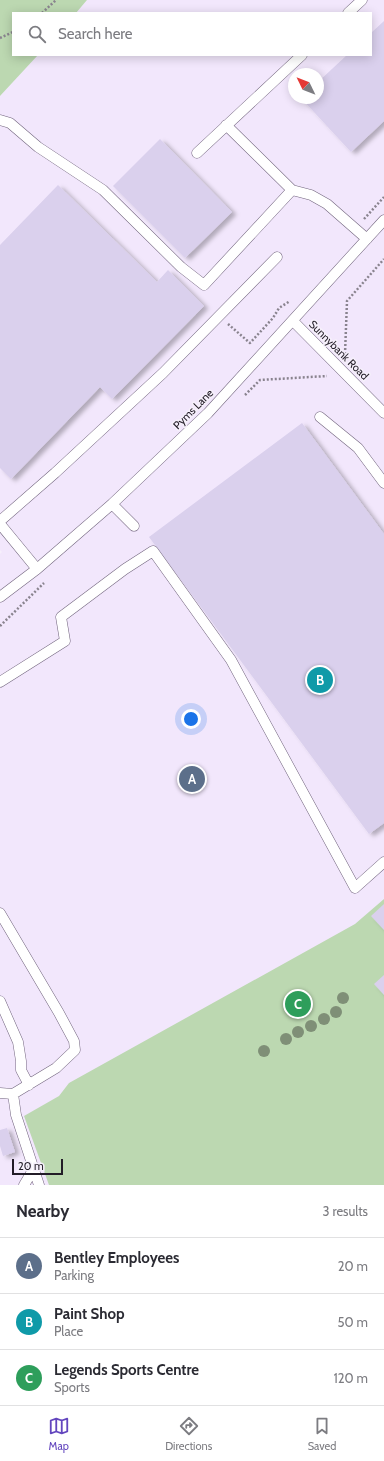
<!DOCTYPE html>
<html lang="en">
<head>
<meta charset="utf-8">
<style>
  body { margin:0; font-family:Cabin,sans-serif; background:#f2f2f3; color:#2b2b33 }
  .compass { position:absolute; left:288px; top:68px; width:36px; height:36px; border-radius:50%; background:#fff; box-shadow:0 2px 10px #0003; rotate:313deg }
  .scale { position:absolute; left:12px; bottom:10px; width:51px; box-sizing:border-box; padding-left:4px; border:2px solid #221c27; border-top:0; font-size:11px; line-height:14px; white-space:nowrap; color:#221c27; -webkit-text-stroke:3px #f6f0fb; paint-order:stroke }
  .you { position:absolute; left:191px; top:719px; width:14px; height:14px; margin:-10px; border:3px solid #fff; border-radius:50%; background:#1a73e8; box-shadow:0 0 0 6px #1a73e833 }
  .badge { display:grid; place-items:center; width:26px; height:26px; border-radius:50%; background:#6346be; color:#fff; font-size:13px; font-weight:700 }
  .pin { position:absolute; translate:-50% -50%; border:2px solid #fff; box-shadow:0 1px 4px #0006 }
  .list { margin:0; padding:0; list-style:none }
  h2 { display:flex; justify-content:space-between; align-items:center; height:52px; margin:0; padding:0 16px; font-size:17px }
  h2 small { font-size:13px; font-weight:400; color:#7c7c81 }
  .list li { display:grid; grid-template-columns:26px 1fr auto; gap:12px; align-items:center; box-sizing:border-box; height:56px; padding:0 16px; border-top:1px solid #e1e1e2 }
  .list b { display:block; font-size:15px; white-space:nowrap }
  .list p { margin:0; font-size:13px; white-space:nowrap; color:#7c7c81 }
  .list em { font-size:13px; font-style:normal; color:#7c7c81 }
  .icon { flex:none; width:22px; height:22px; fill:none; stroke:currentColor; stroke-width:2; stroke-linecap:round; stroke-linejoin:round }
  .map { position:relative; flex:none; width:384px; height:1185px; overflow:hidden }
  .search { position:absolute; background:#fff; box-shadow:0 2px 10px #0003; left:12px; right:12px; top:12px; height:44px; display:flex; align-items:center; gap:10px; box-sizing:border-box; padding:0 14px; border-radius:0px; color:#7c7c81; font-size:15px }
  .sheet { height:220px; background:#fff }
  nav { display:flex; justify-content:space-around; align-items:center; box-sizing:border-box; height:56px; border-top:1px solid #e1e1e2; background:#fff; font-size:11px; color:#7c7c81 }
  nav a { display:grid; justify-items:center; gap:2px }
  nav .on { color:#6346be }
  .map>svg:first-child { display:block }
</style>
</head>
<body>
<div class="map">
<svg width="384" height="1185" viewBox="0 0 384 1185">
  <defs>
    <filter id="shadow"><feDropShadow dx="4.5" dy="2.5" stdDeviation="2" flood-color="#0004"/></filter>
  </defs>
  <rect width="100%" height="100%" fill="#f6f0fb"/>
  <!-- built -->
  <path fill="#f2e7fc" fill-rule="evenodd" d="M87,0H384V1185H0V554L2,552L0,550V96L38,55H371V13H76ZM294,74H318V98H294Z"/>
  <!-- green -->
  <path fill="#bcd8b1" d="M0,0H87L76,13H13V55H38L0,96Z
    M384,899V1185H49L24,1116L59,1096L69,1083L355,924Z"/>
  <!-- building -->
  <path fill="#dad0ed" filter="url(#shadow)" d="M384,21V121L351,152L301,98H318V82L347,55H371V33Z
    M160,139L232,212L185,258L113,186Z
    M58,185L157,282L168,270L204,306L112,399L100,387L11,479L0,468V245Z
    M302,423L384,534V823L369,834L149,537Z
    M384,904V930L371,916Z
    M384,975V995L374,984Z
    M7,1128L15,1152L3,1156L0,1146V1130Z"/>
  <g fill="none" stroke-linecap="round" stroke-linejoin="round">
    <defs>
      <path id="service" d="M348,13L362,0
        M0,120L10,123L38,147L103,190L181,267L204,285L292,190
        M226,125L292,190L311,195L327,204L367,239
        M197,153L302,55
        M293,321L384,413
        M320,417L358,448L384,483
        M112,504L134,526
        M0,521L55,473L163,373L277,257
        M0,524L37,569
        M0,597L37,569L112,504L208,413L384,220
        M0,682L65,641L61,617L125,569L153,551L231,660L355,888L384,862
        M0,913L59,1013L74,1041L75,1050L56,1068L13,1094L0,1093
        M0,1001L18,1042L21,1061V1070L29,1085
        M13,1094L16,1115L39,1185
        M24,1185L33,1170"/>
    </defs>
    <!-- service casing -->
    <use href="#service" stroke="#71647d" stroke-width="11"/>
    <!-- path -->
    <path stroke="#89838e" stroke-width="2.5" stroke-dasharray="2 2" stroke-linecap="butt" d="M42,13L56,0
      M0,38L13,32
      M364,219L384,197
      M228,324L250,343L273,318L279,308L290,301
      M345,354L347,301L384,259
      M245,395L260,380L327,376
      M0,626L44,583"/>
    <!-- service -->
    <use href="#service" stroke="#fff" stroke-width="10"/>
  </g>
  <!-- trees -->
  <g fill="#7f8f77">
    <circle cx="343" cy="998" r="6"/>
    <circle cx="336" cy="1012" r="6"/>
    <circle cx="324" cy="1019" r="6"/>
    <circle cx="311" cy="1026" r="6"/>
    <circle cx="298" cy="1032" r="6"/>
    <circle cx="286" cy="1039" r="6"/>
    <circle cx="264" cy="1051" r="6"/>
  </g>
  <g text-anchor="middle" stroke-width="3" stroke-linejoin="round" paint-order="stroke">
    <!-- street labels -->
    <g font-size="11" fill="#221c27" stroke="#f6f0fb">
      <text transform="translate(339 350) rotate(45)" y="4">Sunnybank Road</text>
      <text transform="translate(193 409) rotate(-45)" y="4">Pyms Lane</text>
    </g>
  </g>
</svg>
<svg class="compass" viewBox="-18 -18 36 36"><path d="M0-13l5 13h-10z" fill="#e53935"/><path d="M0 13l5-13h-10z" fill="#7c7c81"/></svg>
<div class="scale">20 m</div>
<div class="you"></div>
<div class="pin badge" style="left:192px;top:779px;background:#5c6f8a">A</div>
<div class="pin badge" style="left:320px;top:680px;background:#0f9aa8">B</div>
<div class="pin badge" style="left:298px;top:1004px;background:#2e9e5b">C</div>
<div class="search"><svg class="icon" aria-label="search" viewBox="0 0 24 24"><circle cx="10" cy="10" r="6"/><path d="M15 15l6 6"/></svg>Search here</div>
</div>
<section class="sheet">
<h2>Nearby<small>3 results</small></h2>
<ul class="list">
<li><span class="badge" style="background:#5c6f8a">A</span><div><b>Bentley Employees</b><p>Parking</p></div><em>20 m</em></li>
<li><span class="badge" style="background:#0f9aa8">B</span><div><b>Paint Shop</b><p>Place</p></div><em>50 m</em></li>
<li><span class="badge" style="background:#2e9e5b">C</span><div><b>Legends Sports Centre</b><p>Sports</p></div><em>120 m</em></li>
</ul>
</section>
<nav>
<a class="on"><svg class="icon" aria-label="map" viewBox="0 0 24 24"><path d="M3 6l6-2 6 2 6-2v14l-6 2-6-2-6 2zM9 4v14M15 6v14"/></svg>Map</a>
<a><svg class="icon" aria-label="directions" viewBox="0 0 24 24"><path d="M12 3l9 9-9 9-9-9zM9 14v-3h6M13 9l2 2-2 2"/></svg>Directions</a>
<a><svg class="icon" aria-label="saved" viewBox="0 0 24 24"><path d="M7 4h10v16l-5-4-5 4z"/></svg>Saved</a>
</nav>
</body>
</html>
